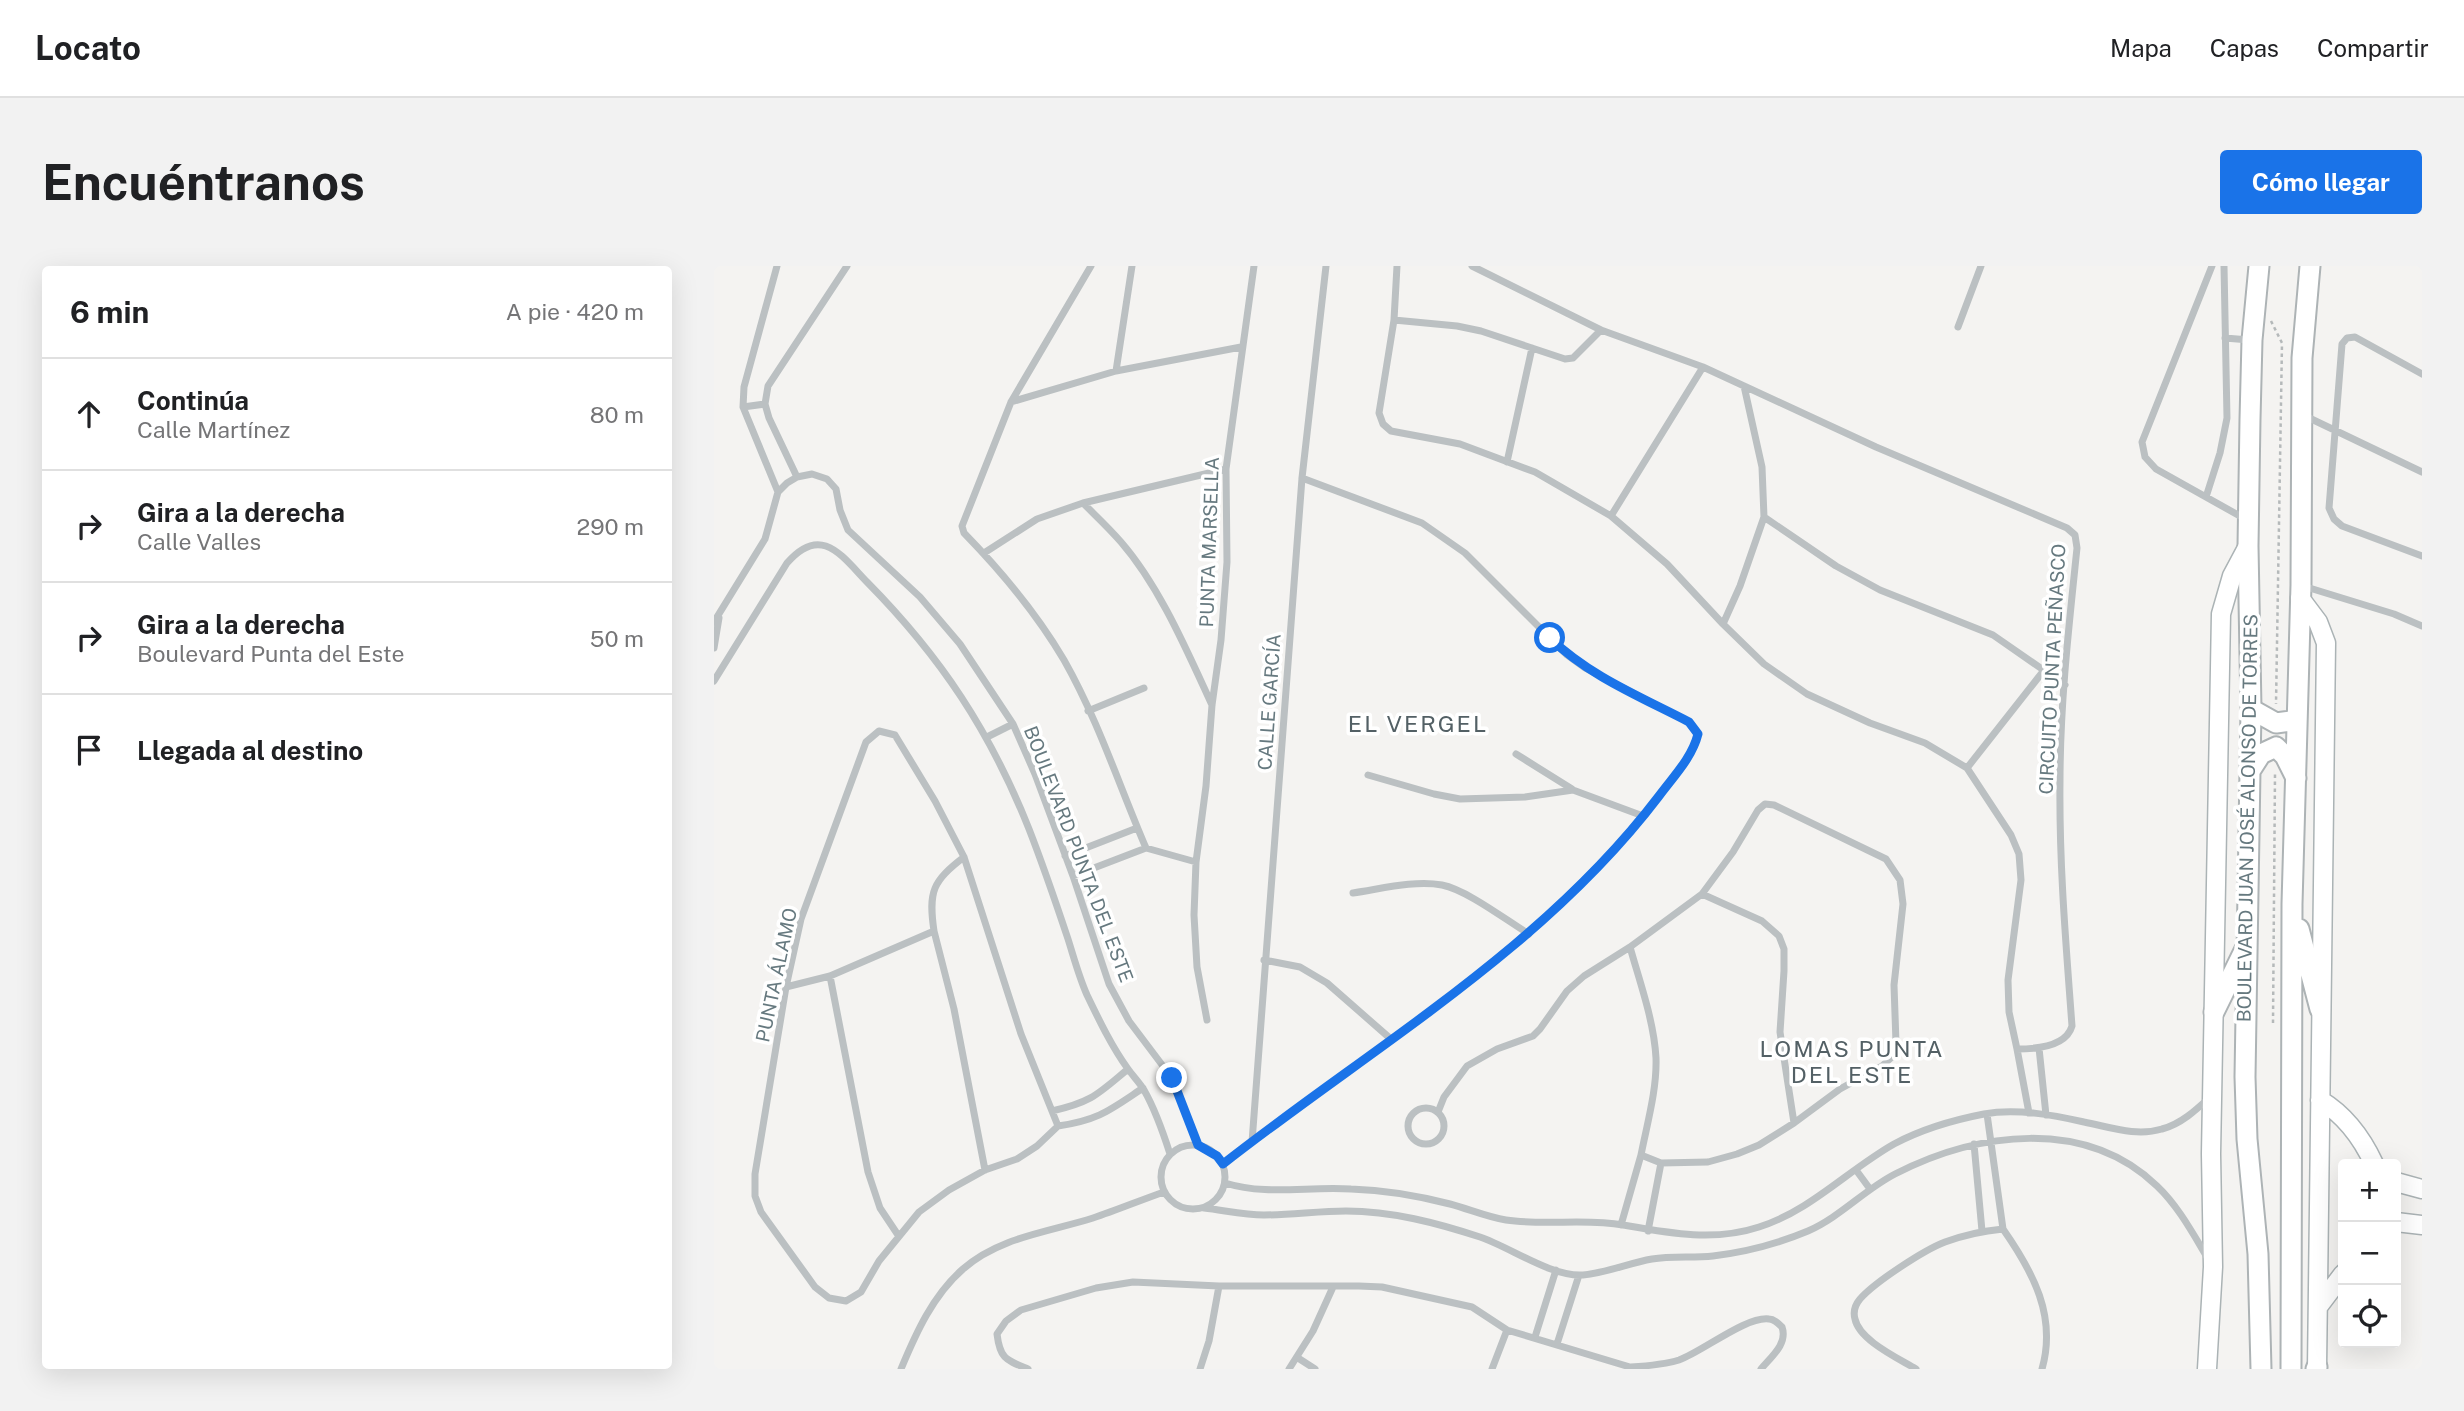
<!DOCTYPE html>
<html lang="es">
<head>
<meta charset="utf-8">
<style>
  body { margin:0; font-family:"Public Sans",sans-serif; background:#f2f2f2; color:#202124 }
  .controls { position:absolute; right:21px; bottom:21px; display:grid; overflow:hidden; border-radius:7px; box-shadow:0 7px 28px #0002 }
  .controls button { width:63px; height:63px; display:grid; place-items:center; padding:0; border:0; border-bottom:2px solid #e0e0e0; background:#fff; color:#202124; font:35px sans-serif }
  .stop { position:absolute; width:21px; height:21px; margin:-16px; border:5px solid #1a73e8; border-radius:50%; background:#fff }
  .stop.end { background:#1a73e8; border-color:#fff; box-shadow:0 2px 7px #0008 }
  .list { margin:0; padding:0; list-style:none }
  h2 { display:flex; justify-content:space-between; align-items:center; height:91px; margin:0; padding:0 28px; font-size:30px }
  h2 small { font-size:23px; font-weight:400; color:#757577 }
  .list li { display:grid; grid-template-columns:46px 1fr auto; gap:21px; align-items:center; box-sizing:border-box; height:112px; padding:0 28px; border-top:2px solid #e0e0e0 }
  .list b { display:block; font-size:26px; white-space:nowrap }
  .list p { margin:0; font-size:23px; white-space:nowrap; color:#757577 }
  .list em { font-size:23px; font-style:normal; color:#757577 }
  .icon { flex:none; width:38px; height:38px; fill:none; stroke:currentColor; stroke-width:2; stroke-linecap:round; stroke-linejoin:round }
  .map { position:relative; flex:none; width:1708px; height:1103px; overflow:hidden; border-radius:7px }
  header { display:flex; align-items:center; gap:42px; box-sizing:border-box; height:98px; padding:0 35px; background:#fff; border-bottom:2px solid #e0e0e0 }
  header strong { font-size:33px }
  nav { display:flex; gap:38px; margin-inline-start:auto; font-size:24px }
  .intro { display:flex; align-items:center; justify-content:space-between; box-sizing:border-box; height:168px; padding:0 42px }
  h1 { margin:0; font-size:49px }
  .button { padding:18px 32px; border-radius:7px; background:#1a73e8; color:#fff; font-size:24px; font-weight:700 }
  main { display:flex; gap:42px; padding:0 42px }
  aside { flex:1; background:#fff; border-radius:7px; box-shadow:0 7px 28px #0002 }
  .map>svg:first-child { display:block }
</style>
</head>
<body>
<header>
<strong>Locato</strong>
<nav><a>Mapa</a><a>Capas</a><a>Compartir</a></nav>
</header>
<div class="intro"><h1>Encuéntranos</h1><a class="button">Cómo llegar</a></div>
<main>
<aside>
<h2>6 min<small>A pie · 420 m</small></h2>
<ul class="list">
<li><svg class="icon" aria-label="ahead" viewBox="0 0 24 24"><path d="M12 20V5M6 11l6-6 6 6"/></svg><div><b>Continúa</b><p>Calle Martínez</p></div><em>80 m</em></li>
<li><svg class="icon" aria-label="right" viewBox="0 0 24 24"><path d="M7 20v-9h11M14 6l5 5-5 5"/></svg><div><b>Gira a la derecha</b><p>Calle Valles</p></div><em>290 m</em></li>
<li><svg class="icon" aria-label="right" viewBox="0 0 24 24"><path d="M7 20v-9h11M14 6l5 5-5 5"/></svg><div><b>Gira a la derecha</b><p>Boulevard Punta del Este</p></div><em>50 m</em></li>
<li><svg class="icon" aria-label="arrive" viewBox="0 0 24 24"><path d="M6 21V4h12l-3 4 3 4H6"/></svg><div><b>Llegada al destino</b></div></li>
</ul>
</aside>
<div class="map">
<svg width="1708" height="1103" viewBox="0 0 1708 1103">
  <rect width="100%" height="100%" fill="#f4f3f1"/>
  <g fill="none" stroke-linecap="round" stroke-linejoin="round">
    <defs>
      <path id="secondary" d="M1586,332L1604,356L1612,377L1603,1103
        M1606,834C1631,849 1648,872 1660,898
        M1682,916L1708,923
        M1682,956L1708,959
        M1604,1041L1629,1008
        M1493,1103L1499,1001L1497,888L1507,348L1518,310L1534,280"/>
      <path id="primary" d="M1545,0L1538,74L1536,153L1534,280L1537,443L1531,811L1533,873L1544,988L1547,1103
        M1537,443L1562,457L1583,454
        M1536,505L1547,488L1562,481L1571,490L1582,512
        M1585,663L1606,743
        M1500,746L1530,685
        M1577,1103L1578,638L1587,319L1588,92L1596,0
        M1602,1103L1603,1101"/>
    </defs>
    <!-- secondary casing -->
    <use href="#secondary" stroke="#abb3b5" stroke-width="21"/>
    <!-- primary casing -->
    <use href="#primary" stroke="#adb3b5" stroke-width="23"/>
    <!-- path -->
    <path stroke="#b5b9ba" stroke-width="2.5" stroke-dasharray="3.5 3.5" stroke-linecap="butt" d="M1557,55L1568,77L1562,438
      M1559,757L1561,508"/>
    <!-- street -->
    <path stroke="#bbc0c2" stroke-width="7" d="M63,0L30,121L29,141L64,226
      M377,0L297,136L248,260L250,267C287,305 323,348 350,394C384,454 405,519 432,582
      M683,0L680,54L665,147L669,158L677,165L746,178L821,206L897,250L953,298L1009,358L1050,398L1093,428L1156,457L1211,477L1253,502L1297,569L1305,588L1307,614L1294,714L1295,746L1303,783C1321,783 1352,781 1358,760C1352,679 1345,597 1346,515C1346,438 1355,359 1363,282L1361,269L1353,262L1162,181L989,101L887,64L758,0
      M1498,0L1428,176L1431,191L1442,203L1533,254
      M680,54L743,60L767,65L851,93L859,92L887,64
      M1244,61L1267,0
      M1511,72L1535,74
      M402,105L418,0
      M1708,108L1641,71L1633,72L1628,78L1615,242L1620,253L1628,260L1708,290
      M297,136L402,105L527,81
      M29,141L51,138
      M1589,149L1708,206
      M793,196L818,82
      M83,211L55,152L51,138L54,120L133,0
      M1492,231L1506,187L1513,152L1510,0
      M369,237L512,203
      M897,250L989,101
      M1050,251L1122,300L1166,324L1279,369L1351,419
      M270,287L323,253L369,237C382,250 395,262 407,276C446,321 473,385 498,439
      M1589,320L1680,348L1708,360
      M0,356L51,273L64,226L73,217L83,211L98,208L113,213L122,223L126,244L134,264L206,331L246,378L299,458L321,508L359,610L395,718L415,755L458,812L484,879
      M1009,358L1026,320L1050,251L1048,201L1030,120
      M0,382L5,352
      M0,415L73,297C107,258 127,289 153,316C227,391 276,465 315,563C329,599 342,637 354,673C360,692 365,711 373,729C385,754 398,781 414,803C419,810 426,817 430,824C442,845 449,866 456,888
      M374,445L430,422
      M165,465L181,469L221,535L250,591L307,768L344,860L323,880L303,893L271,904L235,924L205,946L165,995L147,1026L132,1035L115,1032L101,1021L47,946L41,930V908L72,721L87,653L152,476Z
      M273,471L299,458
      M802,488L858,523
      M1253,502L1331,403
      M654,509L720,528L746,533L811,531L859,524L929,550
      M351,590L423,562
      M482,596L480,649L483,701L493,754
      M359,610L432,582L482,596L492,520L498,439L507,374L513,296L512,203L540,0
      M639,627C667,623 700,614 728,619C753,624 792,654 815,668
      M988,628L1048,655L1065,670L1070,683V705L1066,766L1080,857
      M220,665L240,743L271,904
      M550,694L586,701L613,717L678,774
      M116,710L154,906L166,942L184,969
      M72,721L116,710L220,665C214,625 219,615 250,591
      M1325,782L1332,849
      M1303,783L1315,847
      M694 860a18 18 0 1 1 36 0a18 18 0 1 1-36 0Z
      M338,845C378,836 384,828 414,803
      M724,846L730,831L753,800L783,783L819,770L826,763L853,725L870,710L916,681L988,628L1019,586L1044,544L1051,538L1060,539L1172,593L1186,614L1189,638L1180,719L1182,777L1178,791L1168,800L1126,823L1080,857L1045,879L1023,888L994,896L947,897L927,889C933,858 943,824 942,792C940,755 926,717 916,681
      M1273,848L1289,963
      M344,860C385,854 396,844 429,822
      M538,876L588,212L612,0
      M1260,878L1268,965
      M447 911a32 32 0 1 1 64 0a32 32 0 1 1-64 0Z
      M509,898C659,781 827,683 945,530C959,511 979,492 984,468L975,456L871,402L853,389L751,287L708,257L588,212
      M1142,904L1156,923
      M511,917C553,930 594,920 637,923C670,924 705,930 736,938C755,943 773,951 792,954C831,960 871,952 909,959C954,967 1000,976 1045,961C1096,945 1134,904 1180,878C1208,863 1239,854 1270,848C1302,842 1339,849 1370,856C1396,861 1422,871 1448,863C1467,858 1482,844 1496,831
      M490,942C509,944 530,949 550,949C577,949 605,945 632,945C678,945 723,957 766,971C796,981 837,1011 869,1009C892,1007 915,997 938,993C958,990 979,992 999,990C1032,986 1063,978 1094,965C1126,951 1150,924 1181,908C1263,866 1371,851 1443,920C1464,940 1478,966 1493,991
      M907,959L927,889
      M934,965L947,897
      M821,1071L842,1004
      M843,1078L865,1009
      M584,1092L601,1103
      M187,1103C202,1067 219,1029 249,1003C285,971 335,966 379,952C403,944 427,934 450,926
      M314,1103C292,1094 286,1093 283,1068L292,1055L307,1044L382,1022L419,1016L505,1020H645L668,1021L758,1041L793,1064L916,1101C932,1100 949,1099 965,1094C988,1086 1032,1050 1055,1053C1060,1053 1064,1057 1068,1061C1074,1078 1057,1091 1047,1103
      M486,1103L495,1075L505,1020
      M575,1103L599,1065L619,1021
      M778,1103L793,1064
      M1202,1103C1184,1092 1145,1074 1141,1053C1139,1046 1141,1039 1146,1033C1161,1016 1210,984 1231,976C1250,969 1269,965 1289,963C1319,1006 1343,1050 1328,1103"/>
    <!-- secondary -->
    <use href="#secondary" stroke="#fff" stroke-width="18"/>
    <!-- primary -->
    <use href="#primary" stroke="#fff" stroke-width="19"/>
  </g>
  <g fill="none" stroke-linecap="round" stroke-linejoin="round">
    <!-- route -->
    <path stroke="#1a73e8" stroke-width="9" d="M458,812L484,879L503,890L509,898C658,781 828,684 945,530C959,511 978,492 984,468L975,456C927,431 875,410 836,372"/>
  </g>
  <g text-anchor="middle" stroke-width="7" stroke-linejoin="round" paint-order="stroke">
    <!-- street labels -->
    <g font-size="19" fill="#66797f" stroke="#fff">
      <text transform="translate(495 276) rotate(-88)" y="7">PUNTA MARSELLA</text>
      <text transform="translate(1338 403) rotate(-87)" y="7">CIRCUITO PUNTA PEÑASCO</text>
      <text transform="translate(555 436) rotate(-86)" y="7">CALLE GARCÍA</text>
      <text transform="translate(1533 552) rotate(-89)" y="7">BOULEVARD JUAN JOSÉ ALONSO DE TORRES</text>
      <text transform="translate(365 588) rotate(69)" y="7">BOULEVARD PUNTA DEL ESTE</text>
      <text transform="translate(62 709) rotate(-78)" y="7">PUNTA ÁLAMO</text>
    </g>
    <!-- quarter labels -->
    <g font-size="23" letter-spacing="2" fill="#536065" stroke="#fff">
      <text x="704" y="466">EL VERGEL</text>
      <text x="1138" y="791">LOMAS PUNTA<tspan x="1138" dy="26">DEL ESTE</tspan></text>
    </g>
  </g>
</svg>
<div class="controls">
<button>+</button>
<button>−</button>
<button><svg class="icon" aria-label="locate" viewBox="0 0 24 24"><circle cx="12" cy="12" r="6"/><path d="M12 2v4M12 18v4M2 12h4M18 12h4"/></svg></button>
</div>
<div class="stop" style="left:836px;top:372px"></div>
<div class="stop end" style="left:458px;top:812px"></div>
</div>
</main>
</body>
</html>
